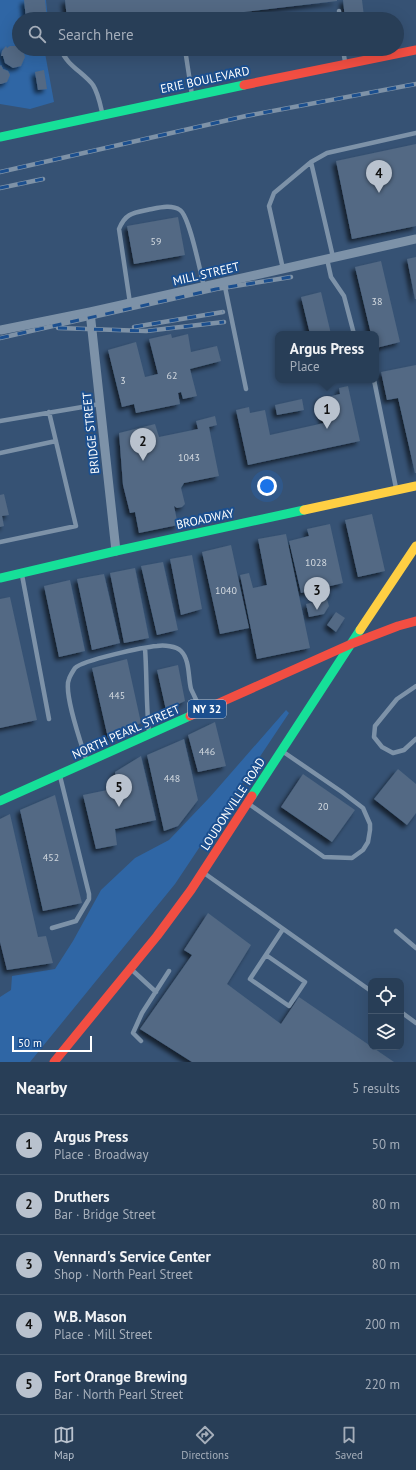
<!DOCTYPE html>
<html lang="en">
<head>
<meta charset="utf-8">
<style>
  body { margin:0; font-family:"PT Sans",sans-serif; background:#344961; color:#f1f3f6 }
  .controls { position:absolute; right:12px; bottom:12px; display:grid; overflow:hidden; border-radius:8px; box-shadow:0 4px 16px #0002 }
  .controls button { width:36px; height:36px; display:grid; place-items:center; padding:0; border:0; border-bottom:1px solid #44576d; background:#283e57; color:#f1f3f6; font:20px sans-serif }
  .scale { position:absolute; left:12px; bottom:10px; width:80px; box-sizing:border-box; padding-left:4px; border:2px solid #fff; border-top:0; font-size:11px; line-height:14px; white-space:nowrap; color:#fff; -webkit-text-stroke:3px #1b4f8f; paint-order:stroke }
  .you { position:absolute; left:267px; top:486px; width:14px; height:14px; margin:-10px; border:3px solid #fff; border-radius:50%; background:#1a73e8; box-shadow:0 0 0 6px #1a73e833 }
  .badge { display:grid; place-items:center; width:26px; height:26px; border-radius:50%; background:#b9c2ce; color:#111; font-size:13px; font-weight:700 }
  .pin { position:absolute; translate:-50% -33px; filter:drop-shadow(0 1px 2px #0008) }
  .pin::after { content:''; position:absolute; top:21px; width:14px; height:12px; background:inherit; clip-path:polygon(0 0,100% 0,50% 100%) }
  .popup { position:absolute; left:275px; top:331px; width:104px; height:52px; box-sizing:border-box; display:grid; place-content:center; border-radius:8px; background:#283e57; filter:drop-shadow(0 1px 3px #0005); font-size:13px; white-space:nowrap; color:#a5aeba }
  .popup b { font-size:15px; color:#f1f3f6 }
  .popup::after { content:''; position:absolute; left:50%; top:100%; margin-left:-8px; border:8px solid transparent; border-top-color:#283e57 }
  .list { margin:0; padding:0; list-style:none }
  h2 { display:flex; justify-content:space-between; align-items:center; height:52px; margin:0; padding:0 16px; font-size:17px }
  h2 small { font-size:13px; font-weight:400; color:#a5aeba }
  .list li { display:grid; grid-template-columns:26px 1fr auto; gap:12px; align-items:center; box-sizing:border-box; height:60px; padding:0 16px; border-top:1px solid #44576d }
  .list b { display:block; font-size:15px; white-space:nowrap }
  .list p { margin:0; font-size:13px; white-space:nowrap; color:#a5aeba }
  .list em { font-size:13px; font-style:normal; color:#a5aeba }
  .icon { flex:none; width:22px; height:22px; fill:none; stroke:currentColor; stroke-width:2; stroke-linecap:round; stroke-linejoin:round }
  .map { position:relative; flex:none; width:416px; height:1062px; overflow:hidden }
  .search { position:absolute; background:#283e57; box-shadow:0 4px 16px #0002; left:12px; right:12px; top:12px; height:44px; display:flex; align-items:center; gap:10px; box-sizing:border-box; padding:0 14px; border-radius:22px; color:#a5aeba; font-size:15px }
  .sheet { height:352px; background:#283e57 }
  nav { display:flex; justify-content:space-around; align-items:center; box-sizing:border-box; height:56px; border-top:1px solid #44576d; background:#283e57; font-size:11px; color:#a5aeba }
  nav a { display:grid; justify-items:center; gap:2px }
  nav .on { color:#b9c2ce }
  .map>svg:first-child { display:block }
</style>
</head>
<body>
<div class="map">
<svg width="416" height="1062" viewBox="0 0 416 1062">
  <defs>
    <filter id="shadow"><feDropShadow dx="-3.5" dy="3.5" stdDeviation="2" flood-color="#0009"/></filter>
  </defs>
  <rect width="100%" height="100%" fill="#365274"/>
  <!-- green -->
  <path fill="#2f66a5" d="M0,0H46L48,19H19V49H47L45,53L54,102L30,109L0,104Z
    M286,710L289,713L175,884L30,1062H0V997L11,990L12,976L55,969L73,941L101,890L135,858L169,840L210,797Z"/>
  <!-- building -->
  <path fill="#526984" filter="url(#shadow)" d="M24,0H45L47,19H26Z
    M65,0H337V1L186,19H67Z
    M343,0H362L364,16L345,19Z
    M6,46L7,48L10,46H17L19,47V49L23,50L25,57L21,66L13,68L5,63L3,56H1L2,51Z
    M1,65L3,69L8,71L10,75L7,82L1,84H0V66Z
    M44,70L47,89L38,90L35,72Z
    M416,144V226L352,239L336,161Z
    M178,217L185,255L134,264L127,226Z
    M416,257V299H415L407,259Z
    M381,261L400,342L376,348V334H371L355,267Z
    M321,292L331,334H310L301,297Z
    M171,334L172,338L188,334L191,352L217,346L221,361L190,369L197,396L183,399L181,392L178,393L180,404L136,413L134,404L122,407L108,350L136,342L145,377L158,374L149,339Z
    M416,365V473H415L398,398L387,400L381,372Z
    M348,386L360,441L248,465L236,410L249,407L250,413L265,410L270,435L324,423L319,399L340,394L339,388Z
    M302,399L304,410L277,415L275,405Z
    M215,416L217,425L209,427L219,476L184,483L181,488L185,504L182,507L177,508L174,506L178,525L139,533L135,512L130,513L123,485L119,433L155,424L159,437L198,429L196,421Z
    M4,494L9,515L2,516L4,526L0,527V495Z
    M372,514L385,571L358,577L345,520Z
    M330,524L343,583L301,593L289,541L309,536L307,529Z
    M286,534L310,648L257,659L240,575L249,573L253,588L267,585L258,539Z
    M231,545L249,628L220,634L202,552Z
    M192,555L202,609L181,615L170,559Z
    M163,562L178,630L157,635L141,566Z
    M135,568L149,638L124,643L110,573Z
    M104,574L120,643L92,650L77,579Z
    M70,580L85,651L59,657L44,586Z
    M10,597L37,720L0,728V599Z
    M327,599L329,606L324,614L309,617L306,604Z
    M336,612L345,618L336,632L327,625Z
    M127,659L141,723L108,738L92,668Z
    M178,665L185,701L166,710L157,670Z
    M215,722L226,766L198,772L188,735Z
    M184,739L198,800L178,826L164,831L147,755Z
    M141,756L156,820L115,829L117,845L96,849L83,795L117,788L115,772Z
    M398,769L416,784V813L407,825L374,799Z
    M303,774L355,810L332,842L281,807Z
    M55,795L82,903L43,911L20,810Z
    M10,814L38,937L46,936L53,963L7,970L0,942V819Z
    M208,913L251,945L227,984L281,1024L299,997L394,1062H192L140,1029L192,955L184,950Z"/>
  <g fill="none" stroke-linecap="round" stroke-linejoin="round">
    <!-- lane -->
    <path stroke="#7d92a8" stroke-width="4.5" d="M339,11L340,19
      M61,49C66,65 83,72 93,85C98,93 100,103 102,112
      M185,49L192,95
      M343,49L345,62
      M311,162L333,257
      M327,259L331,277L344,296L354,334
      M283,269L269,206L274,193L311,162L327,153L416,133
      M224,282L246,389
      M130,303L119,229C125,214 132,213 147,210C158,208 171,204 180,210C190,217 200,272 204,286
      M374,380L396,488
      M0,421L100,404
      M0,453L56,441
      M0,542L76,526L49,412
      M22,575L49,719
      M145,648C147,676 146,704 149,732
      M416,686L397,699L375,726L374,737L382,747L393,753L404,750L416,739
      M86,759C81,743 63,692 69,679C70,676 73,671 75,668C83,660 144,647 157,646C164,645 176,646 181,651C190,660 188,677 191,689C194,695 197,702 200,708
      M249,804L324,857L352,858L363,850L368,842L370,830V824L363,808L342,792L282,751
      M204,873L371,991
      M52,928L76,921L89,899V894L60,776
      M396,931L416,948
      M266,955L305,982L289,1006L250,979L283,929
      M131,969L156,992
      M401,1012L416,1023
      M141,1041L133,1033L142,1013L169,971"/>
    <!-- street -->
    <path stroke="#7d92a8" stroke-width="9" d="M90,312L116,551
      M1,330L90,312L416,239"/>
    <!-- fast -->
    <path stroke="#16e098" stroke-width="9" d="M0,137L244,85
      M0,578L116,551L304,510
      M252,796L360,630
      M0,801L190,716"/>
    <!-- slow -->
    <path stroke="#ffcf43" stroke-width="9" d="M304,510L416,486
      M360,630L416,546"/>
    <!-- jam -->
    <path stroke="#f24e42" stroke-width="9" d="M244,85L416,50
      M190,716L351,644L398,626L416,621
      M54,1062L157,936L191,890L252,796"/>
    <defs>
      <path id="rail" d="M0,172L246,116L416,84
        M0,188L43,179
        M134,327L223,312
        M58,328L146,331L224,322
        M0,338L216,289L291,277"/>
    </defs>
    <!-- rail casing -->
    <use href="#rail" stroke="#7e92a7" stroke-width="4.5"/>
    <!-- rail -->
    <use href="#rail" stroke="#1b4f8f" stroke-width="3" stroke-dasharray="9" stroke-linecap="butt"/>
  </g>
  <g text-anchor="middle" stroke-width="4" stroke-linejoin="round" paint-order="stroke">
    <!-- number labels -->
    <g font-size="10" fill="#d4dae0">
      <text x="156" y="245">59</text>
      <text x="377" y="305">38</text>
      <text x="172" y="379">62</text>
      <text x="123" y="384">3</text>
      <text x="189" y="461">1043</text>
      <text x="316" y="566">1028</text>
      <text x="226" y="594">1040</text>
      <text x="117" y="699">445</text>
      <text x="207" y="755">446</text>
      <text x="172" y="782">448</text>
      <text x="323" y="810">20</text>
      <text x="51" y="861">452</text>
    </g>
    <!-- shield labels -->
    <rect fill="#1b4f8f" stroke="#bbcadd" stroke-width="1" x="188" y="700" width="38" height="18" rx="3"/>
    <g font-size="11" font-weight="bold" fill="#fff">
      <text x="207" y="713">NY 32</text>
    </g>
    <!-- street labels -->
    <g font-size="12" fill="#fff" stroke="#1b4f8f">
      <text transform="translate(205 80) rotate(-12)" y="4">ERIE BOULEVARD</text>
      <text transform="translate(206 274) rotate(-13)" y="4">MILL STREET</text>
      <text transform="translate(91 433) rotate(-96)" y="4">BRIDGE STREET</text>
      <text transform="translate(205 519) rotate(-12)" y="4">BROADWAY</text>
      <text transform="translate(126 732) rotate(-24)" y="4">NORTH PEARL STREET</text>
      <text transform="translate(233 804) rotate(-57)" y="4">LOUDONVILLE ROAD</text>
    </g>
  </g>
</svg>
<div class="controls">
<button><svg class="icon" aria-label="locate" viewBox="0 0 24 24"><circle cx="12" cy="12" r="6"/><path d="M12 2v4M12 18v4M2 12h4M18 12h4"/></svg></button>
<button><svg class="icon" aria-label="layers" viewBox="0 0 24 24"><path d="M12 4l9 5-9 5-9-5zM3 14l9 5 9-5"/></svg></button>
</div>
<div class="scale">50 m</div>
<div class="you"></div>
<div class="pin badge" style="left:327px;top:429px">1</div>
<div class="popup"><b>Argus Press</b>Place</div>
<div class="pin badge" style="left:143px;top:461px">2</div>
<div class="pin badge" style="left:317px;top:610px">3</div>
<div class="pin badge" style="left:379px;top:193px">4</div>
<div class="pin badge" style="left:119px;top:807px">5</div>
<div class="search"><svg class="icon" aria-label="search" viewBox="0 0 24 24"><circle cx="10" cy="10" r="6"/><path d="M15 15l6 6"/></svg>Search here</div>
</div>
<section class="sheet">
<h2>Nearby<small>5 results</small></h2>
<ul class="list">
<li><span class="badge">1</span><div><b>Argus Press</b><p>Place · Broadway</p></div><em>50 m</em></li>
<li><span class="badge">2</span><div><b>Druthers</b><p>Bar · Bridge Street</p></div><em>80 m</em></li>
<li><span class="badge">3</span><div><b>Vennard's Service Center</b><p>Shop · North Pearl Street</p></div><em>80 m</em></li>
<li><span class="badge">4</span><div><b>W.B. Mason</b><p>Place · Mill Street</p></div><em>200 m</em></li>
<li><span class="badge">5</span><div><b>Fort Orange Brewing</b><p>Bar · North Pearl Street</p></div><em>220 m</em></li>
</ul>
</section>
<nav>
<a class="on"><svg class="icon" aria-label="map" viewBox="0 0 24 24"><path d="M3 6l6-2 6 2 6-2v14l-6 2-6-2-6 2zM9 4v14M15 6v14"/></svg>Map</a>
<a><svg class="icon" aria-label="directions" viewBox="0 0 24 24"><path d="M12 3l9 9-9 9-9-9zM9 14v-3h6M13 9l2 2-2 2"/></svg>Directions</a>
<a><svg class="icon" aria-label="saved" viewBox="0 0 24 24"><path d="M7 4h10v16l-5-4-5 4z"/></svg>Saved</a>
</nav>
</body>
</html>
